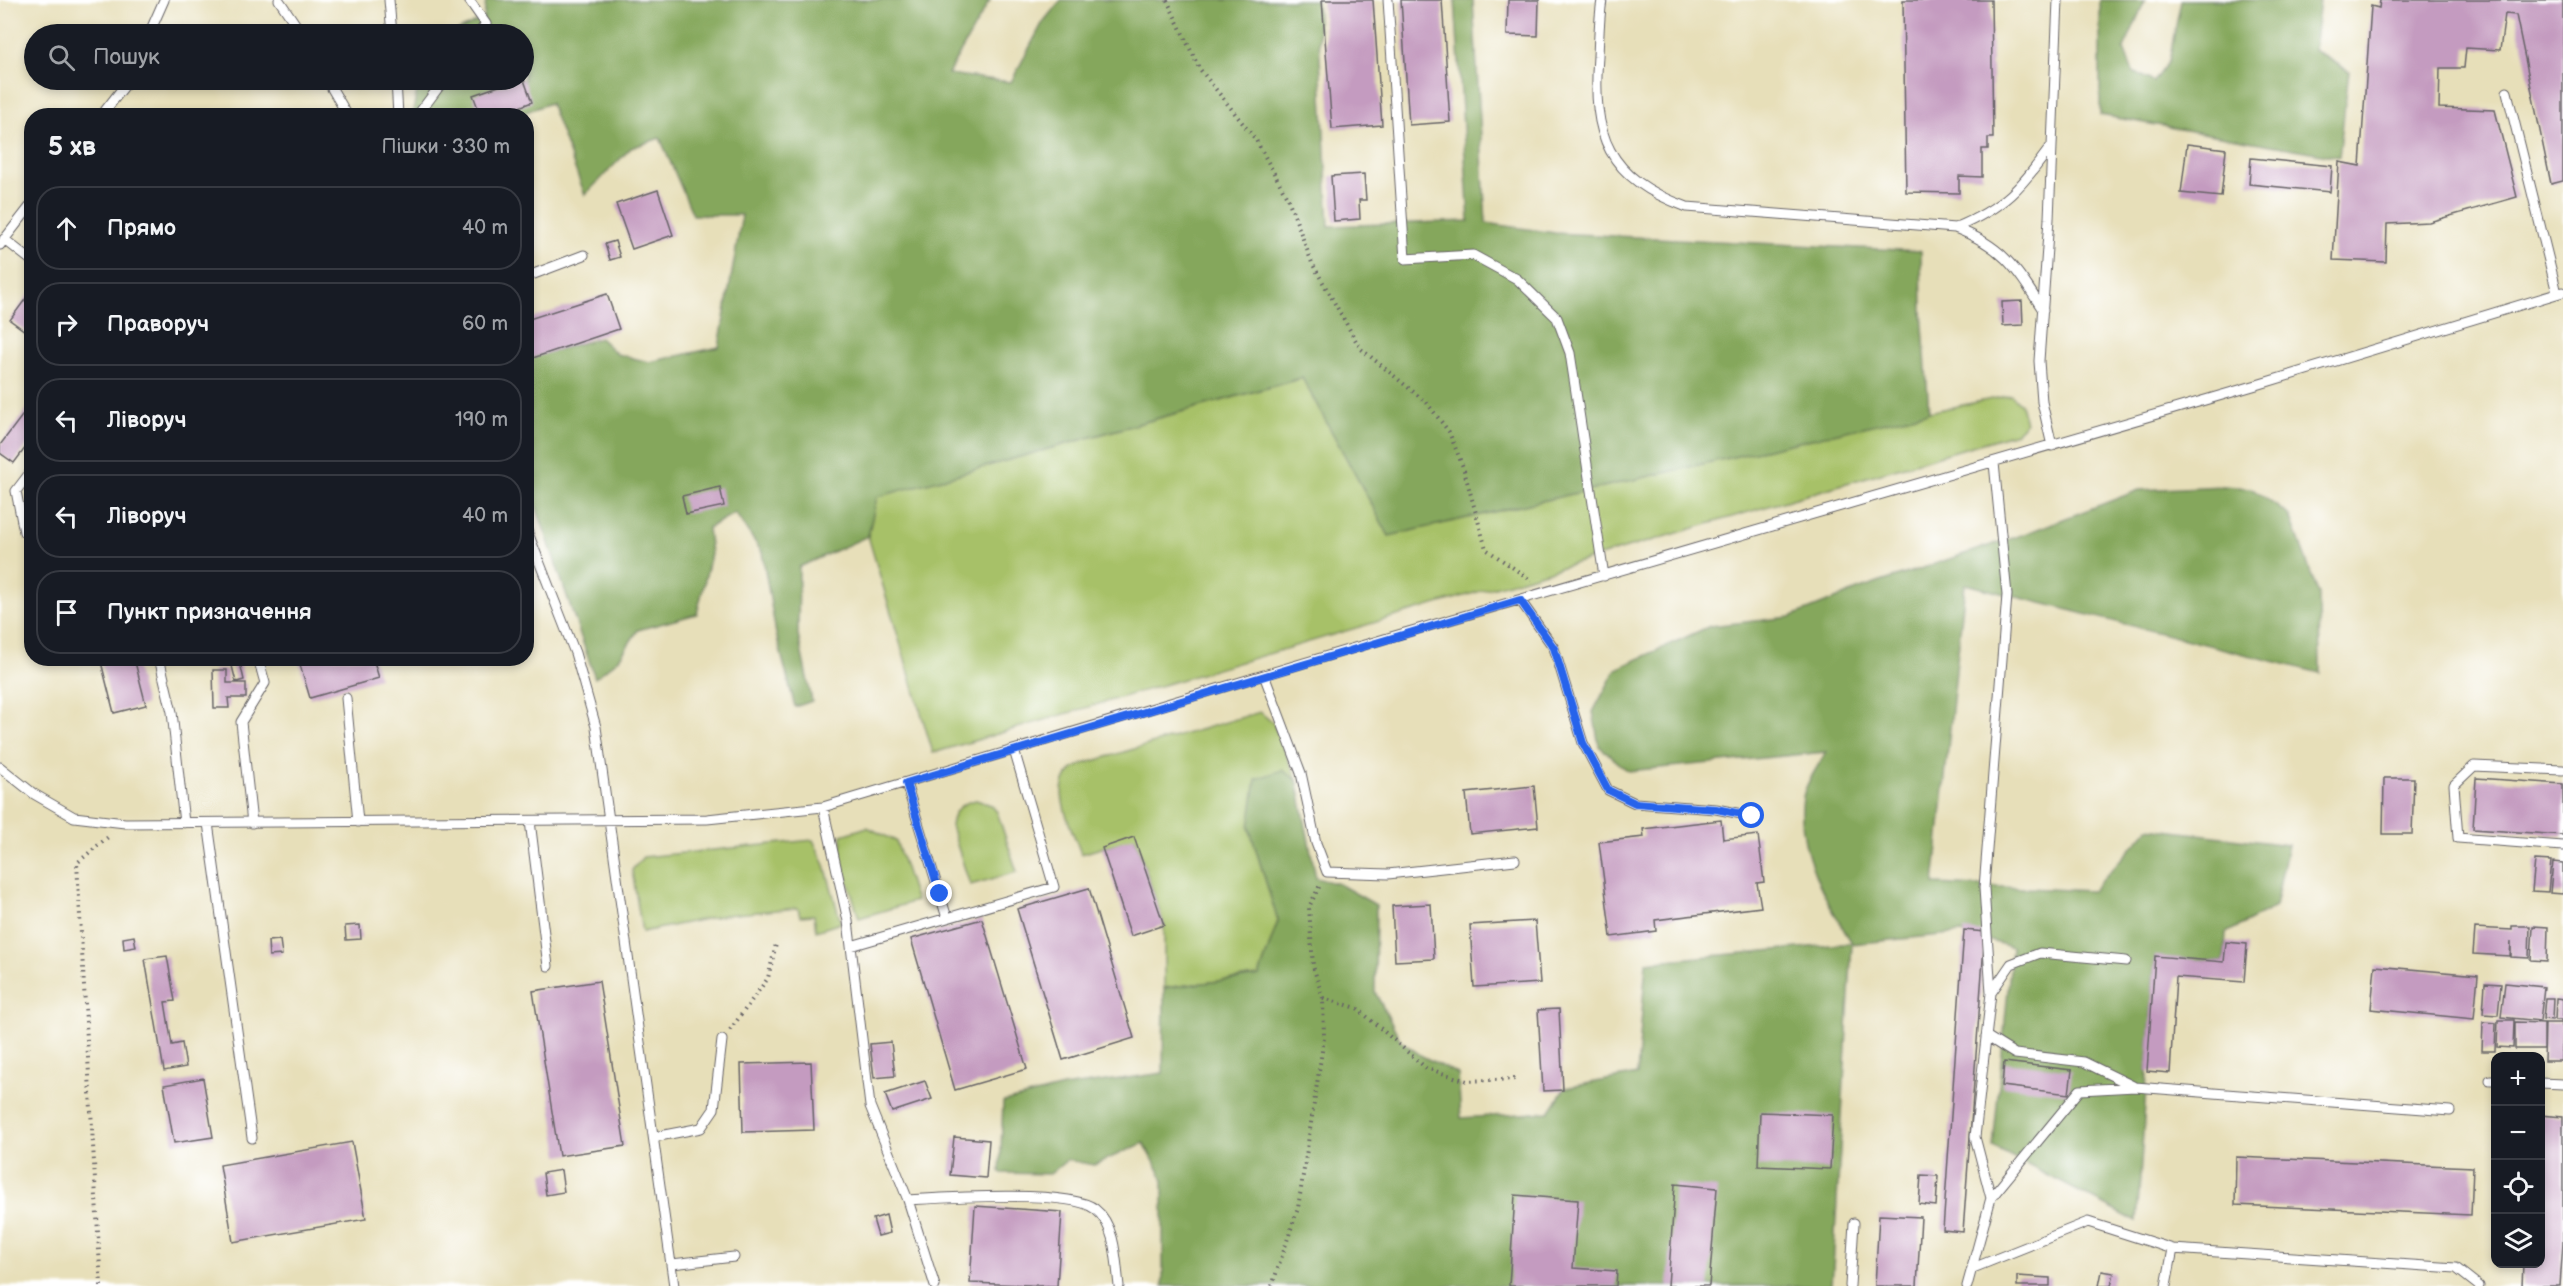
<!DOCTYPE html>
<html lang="uk">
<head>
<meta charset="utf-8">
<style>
  body { margin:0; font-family:"Balsamiq Sans",sans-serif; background:#242831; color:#f1f3f6 }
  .controls { position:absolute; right:18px; bottom:18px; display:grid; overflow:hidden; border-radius:12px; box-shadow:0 3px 9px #0003 }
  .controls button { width:54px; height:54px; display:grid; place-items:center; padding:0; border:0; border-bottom:2px solid #363941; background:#171b24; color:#f1f3f6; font:30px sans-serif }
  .stop { position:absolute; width:18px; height:18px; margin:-14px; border:4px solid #2563eb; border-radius:50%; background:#fff }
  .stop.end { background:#2563eb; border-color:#fff; box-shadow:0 2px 6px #0008 }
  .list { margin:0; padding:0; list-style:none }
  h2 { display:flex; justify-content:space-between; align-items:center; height:78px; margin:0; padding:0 24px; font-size:26px }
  h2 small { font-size:20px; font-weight:400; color:#9ea1a6 }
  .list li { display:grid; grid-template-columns:39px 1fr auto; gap:18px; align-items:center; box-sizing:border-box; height:84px; margin:0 12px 12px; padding:0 12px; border:2px solid #363941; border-radius:24px }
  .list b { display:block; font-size:22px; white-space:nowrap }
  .list em { font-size:20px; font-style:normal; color:#9ea1a6 }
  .icon { flex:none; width:33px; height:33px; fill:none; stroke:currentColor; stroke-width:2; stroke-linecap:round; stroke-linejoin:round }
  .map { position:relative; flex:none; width:2563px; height:1286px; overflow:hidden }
  .search { position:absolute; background:#171b24; box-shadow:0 3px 9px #0003; left:24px; top:24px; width:510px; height:66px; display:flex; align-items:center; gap:15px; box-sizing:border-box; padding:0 21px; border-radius:33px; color:#9ea1a6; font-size:22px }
  .panel { position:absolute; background:#171b24; box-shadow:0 3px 9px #0003; left:24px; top:108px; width:510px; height:558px; border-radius:24px }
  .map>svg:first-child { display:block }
</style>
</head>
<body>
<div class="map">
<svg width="2563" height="1286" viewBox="0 0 2563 1286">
  <rect width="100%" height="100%" fill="#fff"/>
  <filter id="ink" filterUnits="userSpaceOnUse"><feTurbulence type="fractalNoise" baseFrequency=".0167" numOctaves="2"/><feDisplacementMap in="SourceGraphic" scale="12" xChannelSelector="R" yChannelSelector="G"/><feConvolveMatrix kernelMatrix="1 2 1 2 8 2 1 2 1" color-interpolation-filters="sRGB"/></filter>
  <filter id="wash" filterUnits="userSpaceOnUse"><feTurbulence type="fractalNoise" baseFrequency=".008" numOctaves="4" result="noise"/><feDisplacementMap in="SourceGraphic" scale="24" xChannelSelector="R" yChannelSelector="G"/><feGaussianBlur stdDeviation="1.35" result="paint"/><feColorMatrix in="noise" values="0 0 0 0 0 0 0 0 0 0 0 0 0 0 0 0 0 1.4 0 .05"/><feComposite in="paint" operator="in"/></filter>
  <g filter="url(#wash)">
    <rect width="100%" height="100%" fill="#e7dfb9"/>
    <!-- green -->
    <path fill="#a7c167" stroke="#647251" stroke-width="1.5" d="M1303,378L1389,536L1929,412L2011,395L2021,404L2026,423L2016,433L933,753L868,536L876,497Z
      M1260,712L1273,723L1297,780L1282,770L1249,827L1278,921L1259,976L1164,988V925L1135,838L1081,854C1071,824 1043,779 1083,764Z
      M976,800L991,805L997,812L1017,872L970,885L951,826C953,810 961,803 976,800Z
      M867,827L896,841L916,901L859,918L841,858L842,835Z
      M813,840L825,865L841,923L816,931L814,915L800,916L798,908L725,915L642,932L632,870L643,857Z"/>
    <!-- forest -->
    <path fill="#85a75c" stroke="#54644c" stroke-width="1.5" d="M486,0H990L948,74L1011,82L1043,22L1061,0H1317L1329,226L1469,221L1455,0H1473L1486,223L1555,233L1921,251L1922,311L1929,412L1389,536L1302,378L877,497L868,536L799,567L798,635L812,701L795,707L776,634L762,552L735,513L708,528L711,554L697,614L638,630L619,659L595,678L527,480V358L600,338L617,354L649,362L719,347L742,215H693L660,138L631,148L585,195L550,103L518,115L412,116L419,80H524V34H451L484,18Z
      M2100,0H2145L2124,49L2133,72L2154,82L2169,61L2181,0H2320L2314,50L2349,71L2339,157L2100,115Z
      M2223,486L2251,488L2290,516L2319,595L2320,673L1965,584L1934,884L2092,891L2149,828L2288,845L2275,907L2226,933L2224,962L2155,957L2137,1222L1993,1147L2012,947L1961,933L1852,944L1832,1286H1163V1178L1144,1143L1094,1165L1067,1160L1050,1174L1000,1173L1003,1102L1063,1087L1163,1073L1164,988L1259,976L1278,921L1249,827L1256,779L1282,770L1297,780L1316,878L1339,884L1376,905L1375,992L1401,1041L1422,1056L1458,1074L1461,1118L1549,1112L1565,1088L1637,1074L1646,962L1852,943C1826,901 1795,849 1803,797C1805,783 1819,765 1826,752L1628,771L1599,746L1593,712L1616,669L1710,626L1790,617L1860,589L2027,533L2139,490Z"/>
    <g id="blocks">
      <!-- building -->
      <path fill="#c49bc0" d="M1322,0H1373L1382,125L1332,129Z
        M1401,0H1442L1450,122L1409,125Z
        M1508,0H1539L1538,36L1507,35Z
        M1903,0H1991L1993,138H1988V149H1982V177L1959,176V193L1906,192Z
        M2380,0H2563V181L2551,184L2516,15L2505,14L2500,50L2466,48L2464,68H2440L2439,108L2495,110L2517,197L2429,222L2387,224L2386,262L2333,260L2339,162L2360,166L2371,6L2379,8Z
        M516,80H524L532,102L496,116H481L473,95Z
        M2187,144L2226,149L2221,197L2181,193Z
        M2251,158L2332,166L2330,192L2249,184Z
        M1364,174L1366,200H1359L1360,219L1334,221L1331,176Z
        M658,190L673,235L632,249L616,204Z
        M615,241L620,257L610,260L605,244Z
        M32,290V336L10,320Z
        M607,294L619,329L527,360L526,320Z
        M2022,301L2023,325L2003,326L2002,302Z
        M28,408L32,411V439L14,463L0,453V445Z
        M720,487L724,506L686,514L682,496Z
        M100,658H134L146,705L114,713Z
        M230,658H239L244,680L236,682Z
        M298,658H373L379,678L310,698Z
        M213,670H227V683H246V698H228L229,708H214Z
        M2384,778H2414L2412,834H2383Z
        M2476,778L2563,784V835L2473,829Z
        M1534,786L1538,827L1470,834L1466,793Z
        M1721,820L1723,839L1758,835L1764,882L1757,883L1761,907L1655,920L1656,931L1611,937L1599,842L1644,837L1643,829Z
        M1134,837L1164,925L1131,936L1102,848Z
        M2535,860L2551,861L2548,892L2532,891Z
        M2553,862L2563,863V894L2550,893Z
        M1089,888L1134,1038L1063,1060L1017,909Z
        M1431,904L1434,959L1395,961L1392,906Z
        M982,919L1027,1069L955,1090L911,939Z
        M1535,921L1540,983L1474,987L1470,925Z
        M360,925L361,939L346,940L345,926Z
        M2512,926H2530L2529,958L2511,957V941L2510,956L2473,954L2475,928L2512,930Z
        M2533,926L2548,927L2547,961L2531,960Z
        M1964,930L1985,932L1963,1232L1943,1230Z
        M134,936L136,947L124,949L123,938Z
        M280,940L282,955L269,956L268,941Z
        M2226,942L2247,944L2244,982L2176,977L2170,1073L2147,1071L2155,956L2224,962Z
        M167,956L175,1001L165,1002L172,1045L182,1043L186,1067L164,1071L145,959Z
        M2375,966L2478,975L2474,1019L2371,1009Z
        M599,981L625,1146L559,1156L533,991Z
        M2485,983L2501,984L2498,1015L2483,1014Z
        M2505,983L2544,987L2540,1021L2501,1017Z
        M2545,998H2553L2552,1020L2543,1019Z
        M2556,998L2563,999V1020H2555Z
        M1559,1009L1563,1090L1543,1091L1538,1010Z
        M2498,1020H2514L2513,1048L2497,1047Z
        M2483,1022L2496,1023L2495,1051H2482Z
        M2515,1022L2544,1023V1049H2515Z
        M2545,1023H2562L2561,1061H2544Z
        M891,1042L895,1076L874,1078L870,1044Z
        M811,1062L814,1130L743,1132L741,1064Z
        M2004,1062L2072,1070L2069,1094L2002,1086Z
        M203,1078L213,1137L174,1143L164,1085Z
        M925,1081L932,1099L892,1112L885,1094Z
        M1760,1112L1833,1115L1830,1169L1758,1166Z
        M2540,1115L2563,1117V1243L2560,1286H2522L2523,1264H2540Z
        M954,1137L989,1140L986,1178L950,1175Z
        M352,1142L366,1219L233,1242L220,1165Z
        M2236,1157L2473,1167L2471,1215L2235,1205Z
        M561,1170L564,1192L546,1195L543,1173Z
        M1921,1175L1938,1176L1936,1206L1919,1204Z
        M1675,1184L1717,1188L1709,1286H1668Z
        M1515,1195L1578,1200L1573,1268L1617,1271L1616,1286H1509Z
        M975,1206L1062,1212L1057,1286L970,1283Z
        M886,1215L890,1233L878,1236L873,1219Z
        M1879,1215L1921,1217L1917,1286H1875Z
        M2102,1271L2114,1273L2111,1286H2099Z
        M2017,1276L2050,1278V1286H2017Z"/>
    </g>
  </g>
  <g filter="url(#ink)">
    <use href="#blocks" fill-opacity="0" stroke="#676467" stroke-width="1.5"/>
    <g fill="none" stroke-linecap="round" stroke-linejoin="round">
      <defs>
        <path id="service" d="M279,0L302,34
          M389,0L392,34
          M469,0L486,24L478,34
          M1388,0L1405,259L1473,255L1517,279L1557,318L1570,353L1604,576
          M1602,0C1599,18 1599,37 1598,56C1592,136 1607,178 1687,207L1955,228C2005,207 2021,188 2052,145
          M149,34L164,0
          M327,80L348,116
          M396,80L398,116
          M2507,92L2557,293
          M101,116L129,80
          M417,116L444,80
          M1955,228C2003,246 2016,268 2043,310
          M4,239L32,261
          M0,245L32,204
          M526,277L584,255
          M2052,446L2042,402L2039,361L2049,219L2058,0
          M526,528L575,653L596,727L674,1286
          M24,532L16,491L32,470
          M1520,600L1554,648L1583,743L1608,790L1635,803L1716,809L1752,816
          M159,658L172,712L184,823
          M1264,675L1301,773L1316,843L1327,872L1388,874L1515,860
          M346,698L358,822
          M0,767L34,794L74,817L125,823L707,819L823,807L1391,637L2260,384L2563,292
          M2563,770L2474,766L2454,785L2458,838L2563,846
          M906,783L947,918
          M823,807L848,921L870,1106L908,1200
          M530,821L548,966
          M208,823L252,1138
          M252,823L241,722L265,683L258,658
          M851,946L1054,887L1014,750
          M1991,993L1984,888L2007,595L1994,463
          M1986,1036L2015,1054L2084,1062L2133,1086
          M2490,1080H2496
          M2540,1083L2563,1084
          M654,1137L701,1128L714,1109L722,1040
          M1991,1198L1975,1137L1991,993L2011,964L2040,953L2126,961
          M672,1264L734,1257
          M1973,1268L2088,1222L2173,1249L2456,1268L2479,1286
          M935,1286L908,1200C943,1198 1071,1189 1095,1209C1116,1225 1116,1262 1119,1286
          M1850,1286L1854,1223
          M1967,1286L1991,1198L2080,1090L2135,1087L2450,1111
          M2166,1286L2173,1249"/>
      </defs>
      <!-- service casing -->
      <use href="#service" stroke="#676467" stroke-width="11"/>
      <!-- path -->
      <path stroke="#676467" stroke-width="4" stroke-dasharray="1.5 4.5" stroke-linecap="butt" d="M1167,0L1199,68L1256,140L1288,199L1312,263L1360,348L1427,403L1449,432L1463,467L1486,549L1532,581
        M1323,998L1357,1008L1426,1068L1467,1081L1517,1079
        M730,1030L768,978L776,944
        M101,1286L77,863L108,837
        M1272,1286L1298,1208L1324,1038L1323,998L1313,966L1309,907L1321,883"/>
      <!-- service -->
      <use href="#service" stroke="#fff" stroke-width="9"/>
    </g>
  </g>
  <g fill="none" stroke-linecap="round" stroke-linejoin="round" filter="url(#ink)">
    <!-- route -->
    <path stroke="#2563eb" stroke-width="8" d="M940,894L906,783L1520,600L1554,648L1583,743L1608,790L1635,803L1716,809L1752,816"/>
  </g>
</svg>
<div class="controls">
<button>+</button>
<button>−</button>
<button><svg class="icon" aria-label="locate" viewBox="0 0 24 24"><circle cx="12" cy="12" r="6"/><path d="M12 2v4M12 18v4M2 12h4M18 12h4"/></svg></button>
<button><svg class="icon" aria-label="layers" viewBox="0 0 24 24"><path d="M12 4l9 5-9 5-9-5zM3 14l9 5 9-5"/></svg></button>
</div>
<div class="stop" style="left:1752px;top:816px"></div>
<div class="stop end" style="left:940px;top:894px"></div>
<div class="search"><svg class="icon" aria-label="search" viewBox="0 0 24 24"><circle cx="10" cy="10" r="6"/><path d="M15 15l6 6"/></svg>Пошук</div>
<section class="panel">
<h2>5 хв<small>Пішки · 330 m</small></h2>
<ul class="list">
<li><svg class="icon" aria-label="ahead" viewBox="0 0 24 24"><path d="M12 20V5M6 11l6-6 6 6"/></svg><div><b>Прямо</b></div><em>40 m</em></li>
<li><svg class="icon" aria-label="right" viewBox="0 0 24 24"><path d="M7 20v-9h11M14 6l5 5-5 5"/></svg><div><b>Праворуч</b></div><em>60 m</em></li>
<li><svg class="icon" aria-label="left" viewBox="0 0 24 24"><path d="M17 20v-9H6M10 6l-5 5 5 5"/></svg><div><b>Ліворуч</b></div><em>190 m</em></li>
<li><svg class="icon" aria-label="left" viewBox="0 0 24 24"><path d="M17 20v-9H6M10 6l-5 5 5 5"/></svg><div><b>Ліворуч</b></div><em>40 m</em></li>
<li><svg class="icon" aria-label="arrive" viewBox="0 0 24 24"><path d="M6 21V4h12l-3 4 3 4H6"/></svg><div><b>Пункт призначення</b></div></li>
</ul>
</section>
</div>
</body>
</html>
